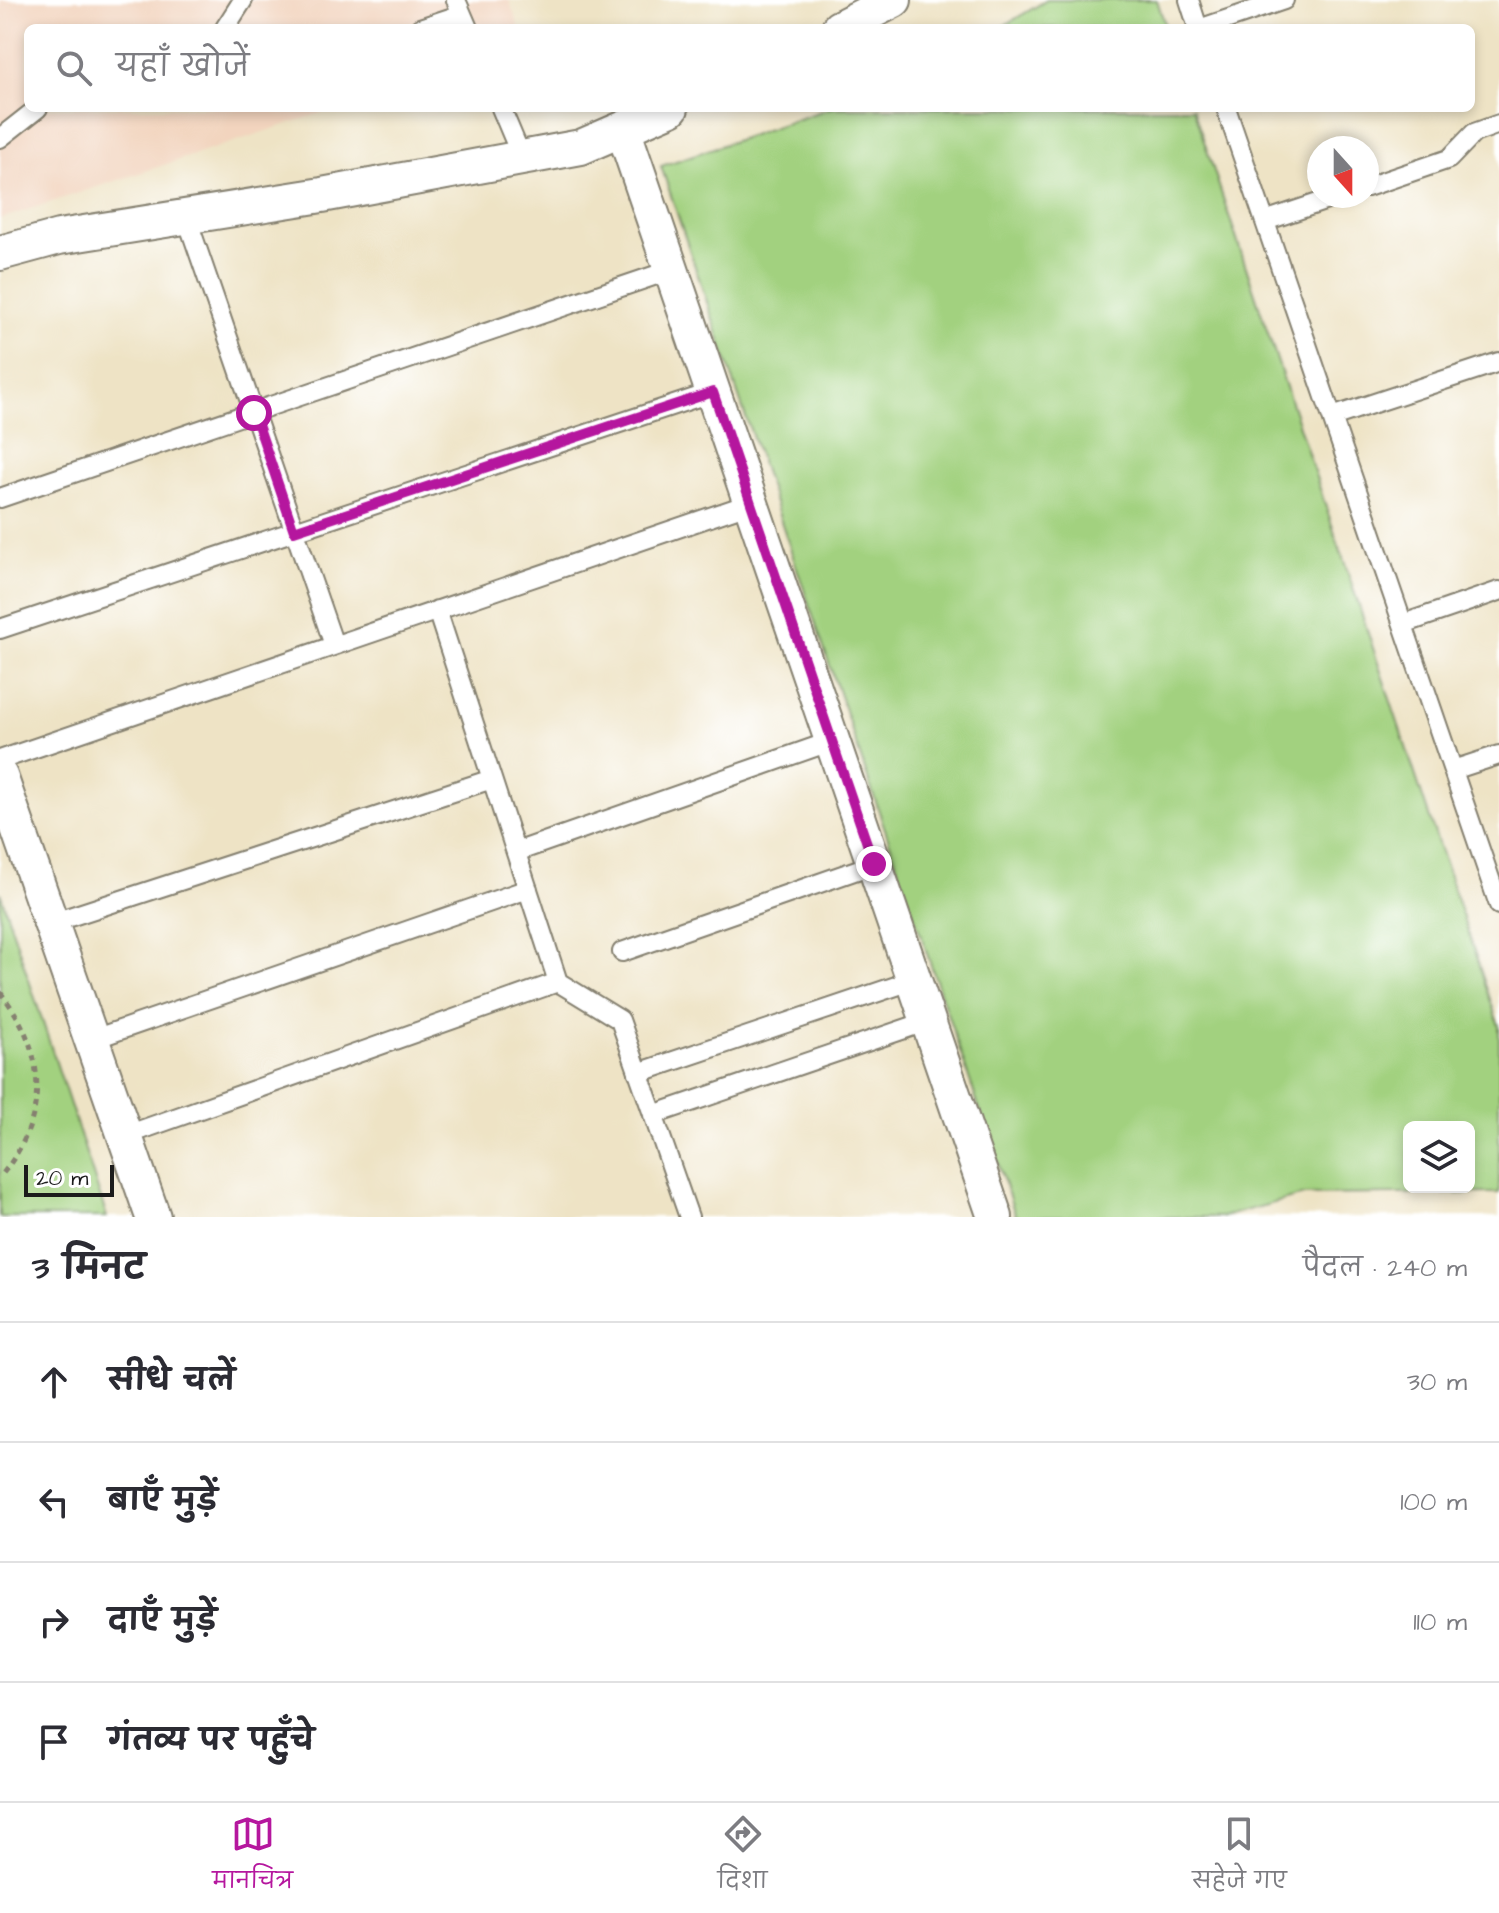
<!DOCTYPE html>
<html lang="hi">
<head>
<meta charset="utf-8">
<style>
  body { margin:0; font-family:"Architects Daughter","Playpen Sans Deva",sans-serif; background:#f2f2f3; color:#2b2b33 }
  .controls { position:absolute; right:24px; bottom:24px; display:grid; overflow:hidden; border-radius:12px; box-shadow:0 4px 12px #0003 }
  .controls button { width:72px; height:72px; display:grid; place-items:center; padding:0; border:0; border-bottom:2px solid #e1e1e2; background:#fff; color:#2b2b33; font:40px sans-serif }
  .compass { position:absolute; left:1307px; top:136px; width:72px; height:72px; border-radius:50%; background:#fff; box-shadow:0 4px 12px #0003; rotate:159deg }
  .scale { position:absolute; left:24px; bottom:20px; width:90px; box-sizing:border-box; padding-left:8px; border:4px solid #1c1c1c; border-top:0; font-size:22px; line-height:28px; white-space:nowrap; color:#1c1c1c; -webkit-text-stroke:6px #fff; paint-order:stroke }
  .stop { position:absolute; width:24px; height:24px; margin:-18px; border:6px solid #b5179e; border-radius:50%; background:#fff }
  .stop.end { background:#b5179e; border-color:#fff; box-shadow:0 2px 8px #0008 }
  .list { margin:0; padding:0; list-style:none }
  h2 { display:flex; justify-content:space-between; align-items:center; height:104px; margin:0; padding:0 32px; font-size:34px }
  h2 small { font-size:26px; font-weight:400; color:#7c7c81 }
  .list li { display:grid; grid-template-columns:52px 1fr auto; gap:24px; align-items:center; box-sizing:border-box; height:120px; padding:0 32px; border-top:2px solid #e1e1e2 }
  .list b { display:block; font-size:30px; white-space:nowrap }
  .list em { font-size:26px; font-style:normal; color:#7c7c81 }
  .icon { flex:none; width:44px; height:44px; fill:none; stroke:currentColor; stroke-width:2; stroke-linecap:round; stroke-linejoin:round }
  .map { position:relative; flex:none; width:1499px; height:1217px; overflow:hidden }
  .search { position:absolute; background:#fff; box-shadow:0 4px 12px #0003; left:24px; right:24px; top:24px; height:88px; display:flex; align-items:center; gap:20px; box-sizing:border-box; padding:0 28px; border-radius:12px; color:#7c7c81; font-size:30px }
  .sheet { height:584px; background:#fff }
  nav { display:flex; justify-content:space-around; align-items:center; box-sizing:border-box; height:112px; border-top:2px solid #e1e1e2; background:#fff; font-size:22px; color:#7c7c81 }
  nav a { display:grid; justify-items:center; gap:4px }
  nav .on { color:#b5179e }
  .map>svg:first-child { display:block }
</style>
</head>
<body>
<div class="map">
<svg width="1499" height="1217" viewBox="0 0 1499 1217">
  <rect width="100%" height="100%" fill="#fff"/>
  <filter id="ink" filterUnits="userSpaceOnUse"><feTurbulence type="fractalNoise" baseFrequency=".0125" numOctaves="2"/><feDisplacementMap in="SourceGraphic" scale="16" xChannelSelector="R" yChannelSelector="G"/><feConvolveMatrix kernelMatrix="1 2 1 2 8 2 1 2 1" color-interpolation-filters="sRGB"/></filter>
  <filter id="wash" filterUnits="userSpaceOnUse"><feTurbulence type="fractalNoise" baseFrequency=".006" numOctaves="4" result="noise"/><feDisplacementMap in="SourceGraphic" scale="32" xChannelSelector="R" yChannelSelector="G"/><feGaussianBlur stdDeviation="1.8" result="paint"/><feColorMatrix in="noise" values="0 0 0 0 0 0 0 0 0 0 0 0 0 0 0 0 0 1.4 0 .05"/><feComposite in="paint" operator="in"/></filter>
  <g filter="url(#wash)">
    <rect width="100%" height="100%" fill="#eee3c5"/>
    <!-- built -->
    <path fill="#f2d4be" d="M0,0H509L519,28H28V108H336L0,219Z"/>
    <!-- green -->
    <path fill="#a2d17f" stroke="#5f764e" stroke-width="2" fill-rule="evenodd" d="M1047,0H1157L1166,28H1000Z
      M830,108H1193L1499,1026V1193L1304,1195L1222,1217H1016L661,166ZM1469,1127V1187H1409V1127Z
      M0,892L107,1217H0Z"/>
  </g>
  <g filter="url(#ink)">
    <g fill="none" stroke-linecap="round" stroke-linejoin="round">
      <defs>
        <path id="lane" d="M456,0L468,28
          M1189,0L1198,28
          M225,28L243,0
          M420,28L462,14
          M1202,28L1284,0
          M501,108L522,158
          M1226,108L1499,905
          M0,138L38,108
          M1367,187L1449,159L1474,133L1499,124
          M186,216L334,645
          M1265,221L1339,196
          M1332,417L1499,362
          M0,498L671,270
          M437,610L558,982L620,1020L689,1217
          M1403,624L1499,591
          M0,629L713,392
          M0,760L751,503
          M1453,770L1499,755
          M516,852L832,741
          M51,923L492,779
          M622,952L874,864
          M91,1040L528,889
          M638,1073L914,980
          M653,1115L928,1021
          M124,1136L558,982"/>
        <path id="street" d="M839,28L894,0
          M623,129L995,1217
          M0,253L59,237L322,195L581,147L671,108
          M0,776L153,1217"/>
      </defs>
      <!-- lane casing -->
      <use href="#lane" stroke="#858070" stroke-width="22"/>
      <!-- street casing -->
      <use href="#street" stroke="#858070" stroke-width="38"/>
      <!-- path -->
      <path stroke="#858070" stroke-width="5" stroke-dasharray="6 6" stroke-linecap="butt" d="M0,992C49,1053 49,1118 0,1177"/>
      <!-- lane -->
      <use href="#lane" stroke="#fff" stroke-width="18"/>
      <!-- street -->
      <use href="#street" stroke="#fff" stroke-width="34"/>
    </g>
  </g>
  <g fill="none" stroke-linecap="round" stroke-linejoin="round" filter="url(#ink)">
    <!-- route -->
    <path stroke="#b5179e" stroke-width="10" d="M254,413L294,531L713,392L874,864"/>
  </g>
</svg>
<div class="controls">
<button><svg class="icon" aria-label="layers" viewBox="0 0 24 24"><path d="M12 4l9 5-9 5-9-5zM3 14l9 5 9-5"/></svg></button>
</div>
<svg class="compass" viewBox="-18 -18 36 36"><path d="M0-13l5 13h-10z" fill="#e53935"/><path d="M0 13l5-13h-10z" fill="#7c7c81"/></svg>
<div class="scale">20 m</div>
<div class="stop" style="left:254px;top:413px"></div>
<div class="stop end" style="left:874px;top:864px"></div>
<div class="search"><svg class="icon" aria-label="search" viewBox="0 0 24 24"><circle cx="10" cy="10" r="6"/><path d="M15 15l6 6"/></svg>यहाँ खोजें</div>
</div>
<section class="sheet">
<h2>3 मिनट<small>पैदल · 240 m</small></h2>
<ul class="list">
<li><svg class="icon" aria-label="ahead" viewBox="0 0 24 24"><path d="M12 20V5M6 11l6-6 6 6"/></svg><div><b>सीधे चलें</b></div><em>30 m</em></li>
<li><svg class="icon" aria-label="left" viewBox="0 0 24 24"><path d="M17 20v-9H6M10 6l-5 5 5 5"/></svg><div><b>बाएँ मुड़ें</b></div><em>100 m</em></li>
<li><svg class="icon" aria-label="right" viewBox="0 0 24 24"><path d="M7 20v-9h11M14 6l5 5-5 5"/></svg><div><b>दाएँ मुड़ें</b></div><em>110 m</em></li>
<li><svg class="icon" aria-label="arrive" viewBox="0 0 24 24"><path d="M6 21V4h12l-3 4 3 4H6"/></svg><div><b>गंतव्य पर पहुँचे</b></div></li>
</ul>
</section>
<nav>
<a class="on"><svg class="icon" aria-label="map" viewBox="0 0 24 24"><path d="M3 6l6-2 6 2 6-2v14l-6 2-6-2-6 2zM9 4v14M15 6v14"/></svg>मानचित्र</a>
<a><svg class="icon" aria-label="directions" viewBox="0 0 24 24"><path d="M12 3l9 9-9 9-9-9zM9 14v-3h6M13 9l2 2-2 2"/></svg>दिशा</a>
<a><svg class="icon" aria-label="saved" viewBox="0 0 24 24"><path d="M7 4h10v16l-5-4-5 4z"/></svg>सहेजे गए</a>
</nav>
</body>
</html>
